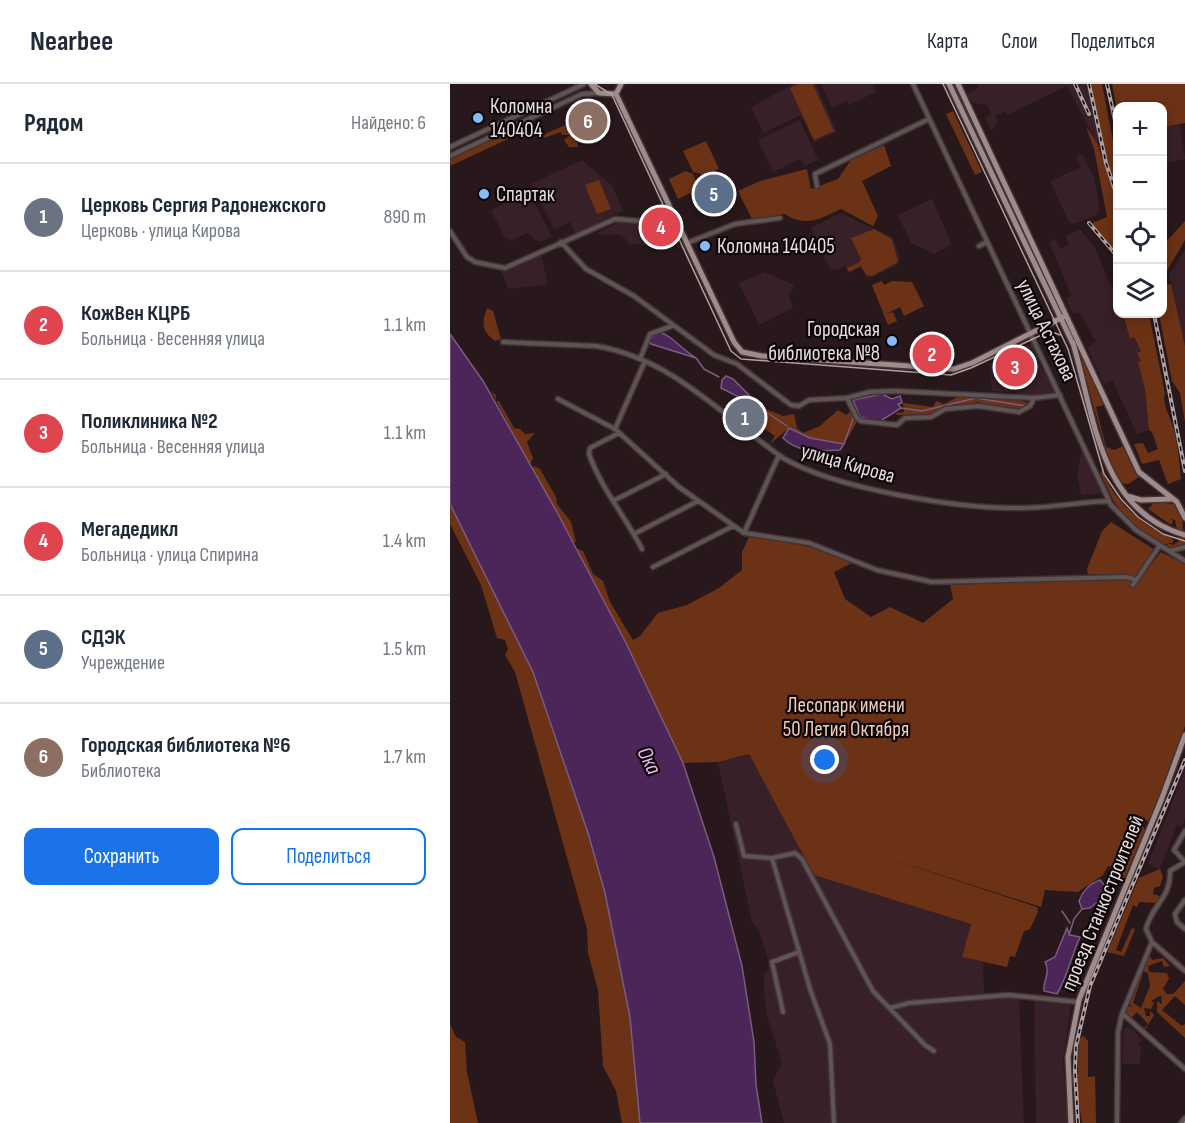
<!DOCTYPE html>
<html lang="ru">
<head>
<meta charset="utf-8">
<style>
  body { margin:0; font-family:"Sofia Sans Condensed",sans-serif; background:#f6f6f7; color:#1f2937 }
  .controls { position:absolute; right:18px; top:18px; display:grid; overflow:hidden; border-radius:12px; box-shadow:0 3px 15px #0003 }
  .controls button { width:54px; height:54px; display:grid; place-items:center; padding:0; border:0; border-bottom:2px solid #e0e1e3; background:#fff; color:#1f2937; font:30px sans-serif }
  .you { position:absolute; left:375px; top:676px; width:21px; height:21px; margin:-15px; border:4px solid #fff; border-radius:50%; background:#1a73e8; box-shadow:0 0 0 9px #1a73e833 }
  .badge { display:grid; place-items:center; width:39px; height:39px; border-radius:50%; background:#1a73e8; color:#fff; font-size:20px; font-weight:700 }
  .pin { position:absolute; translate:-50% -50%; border:3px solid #fff; box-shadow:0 2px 6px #0006 }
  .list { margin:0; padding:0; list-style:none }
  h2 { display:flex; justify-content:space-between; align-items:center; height:78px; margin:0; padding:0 24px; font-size:26px }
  h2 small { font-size:20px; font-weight:400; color:#747a83 }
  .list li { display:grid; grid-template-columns:39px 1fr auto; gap:18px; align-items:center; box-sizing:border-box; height:108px; padding:0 24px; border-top:2px solid #e0e1e3 }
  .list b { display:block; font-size:22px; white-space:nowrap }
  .list p { margin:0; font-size:20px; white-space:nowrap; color:#747a83 }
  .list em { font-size:20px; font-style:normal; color:#747a83 }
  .actions { display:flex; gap:12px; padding:18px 24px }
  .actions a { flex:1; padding:14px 0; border:2px solid #1a73e8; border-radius:12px; text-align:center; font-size:21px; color:#1a73e8 }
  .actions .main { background:#1a73e8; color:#fff }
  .icon { flex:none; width:33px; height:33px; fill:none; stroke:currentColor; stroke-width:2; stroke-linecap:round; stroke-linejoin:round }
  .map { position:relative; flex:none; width:735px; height:1039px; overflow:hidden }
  header { display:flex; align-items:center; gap:36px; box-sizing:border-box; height:84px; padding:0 30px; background:#fff; border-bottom:2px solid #e0e1e3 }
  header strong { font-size:28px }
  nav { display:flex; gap:33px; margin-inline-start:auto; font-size:21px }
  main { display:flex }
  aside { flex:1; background:#fff }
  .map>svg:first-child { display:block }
</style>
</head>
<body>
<header>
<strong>Nearbee</strong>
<nav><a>Карта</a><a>Слои</a><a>Поделиться</a></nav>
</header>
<main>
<aside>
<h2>Рядом<small>Найдено: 6</small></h2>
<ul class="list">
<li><span class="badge" style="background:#6b7280">1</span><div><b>Церковь Сергия Радонежского</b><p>Церковь · улица Кирова</p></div><em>890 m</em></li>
<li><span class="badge" style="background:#e0444e">2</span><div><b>КожВен КЦРБ</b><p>Больница · Весенняя улица</p></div><em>1.1 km</em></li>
<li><span class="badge" style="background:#e0444e">3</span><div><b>Поликлиника №2</b><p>Больница · Весенняя улица</p></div><em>1.1 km</em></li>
<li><span class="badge" style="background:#e0444e">4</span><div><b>Мегадедикл</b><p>Больница · улица Спирина</p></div><em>1.4 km</em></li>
<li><span class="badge" style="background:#5c6f8a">5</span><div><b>СДЭК</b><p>Учреждение</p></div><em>1.5 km</em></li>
<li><span class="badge" style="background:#8d6e63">6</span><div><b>Городская библиотека №6</b><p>Библиотека</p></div><em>1.7 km</em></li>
</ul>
<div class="actions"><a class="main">Сохранить</a><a>Поделиться</a></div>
</aside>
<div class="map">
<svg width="735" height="1039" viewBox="0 0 735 1039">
  <rect width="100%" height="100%" fill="#28181c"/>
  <!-- built -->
  <path fill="#372027" d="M344,0H366L387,48L364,58L351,31L313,49L301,23Z
    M371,0H422L426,8L399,21L397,17L382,24Z
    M528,0H641L655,72L652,75L647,59L617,2L557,31L555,27L545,32L547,38L541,47L535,34L541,30L537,21L523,19L516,10L529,4Z
    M350,36L368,76L354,82L350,75L323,88L308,56Z
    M730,40L735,75L713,80V43Z
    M632,70L644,94L650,127L644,132L623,140L619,138L600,97L631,83L626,72Z
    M132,76L163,103L173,126L126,150L120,138L104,145L81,100Z
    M79,108L102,153L89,158L77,149L61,157L59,154L56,156L41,126Z
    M482,115L502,160L484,170L461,159L448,131Z
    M391,129L443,154L450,174L447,181L418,195L411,183L398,189L395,182L386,186L380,185L361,144Z
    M169,138L190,139L200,155L213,156V162L181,160L171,151L146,150Z
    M630,145L645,164L667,216L668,230H673L680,254L683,253L691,267L699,346L687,350L662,296L654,300L637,263L646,258L629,228L623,230L616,215L621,212L599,158L605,155L611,165L619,160L616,152Z
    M735,166V262L719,190Z
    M91,171L98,200L58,205L52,188Z
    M315,188L344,201L339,212L343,224L309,241L289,199Z
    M582,259L592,285L607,310L568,312L566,308L542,307L539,280Z
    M632,366L652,409L631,411L627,390Z
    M299,670L365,791L521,840L512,873L533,878L534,911H574L569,916L574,1039H334L323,997L332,979L316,929L314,904V889L319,885L318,876L309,846L302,838L268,678Z
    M735,686V734L732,742L727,741L710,785L698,780Z
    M584,915L621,921L613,977L618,1039H586Z
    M680,943L692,956L688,960L691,963L690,980H672L674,945Z"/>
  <!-- green -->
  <path fill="#6c3216" d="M349,0H363L384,47L364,56L340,4Z
    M641,0H652L667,78L665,85L668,93L667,171L643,143L642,139L657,133L644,65L636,42L647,59L652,74L655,72Z
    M662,0H735V39L713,43L712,22H668L667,26Z
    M503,27L532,88L525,91L496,30Z
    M122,38L131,42L134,51L127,56L128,63H119L114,56L120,51H112L111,48L94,54L95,50Z
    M57,52L60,54L0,82V74L37,56Z
    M256,57L269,85L254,91L243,88L233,67Z
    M434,61L441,82L412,97L428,132L423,142L391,125C372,134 355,144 335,130L302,135L288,107L310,97L357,85L361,105L388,95L401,76Z
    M236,87L243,90L248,101L245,103L247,106L228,115L219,95Z
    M149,96L161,125L147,130L135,101Z
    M735,137V156L714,192L717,201L721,200L735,262V338L730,309L722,297L709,230H712L713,161Z
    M424,145L442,155L448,178L422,192L416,191L411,182L399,188L397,184L410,178L411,175L401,154Z
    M432,197L434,201L442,197L462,198L474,222L454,232L450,223L436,230L443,228L447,237L438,241L422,201Z
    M37,224L43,227L51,255L45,257C32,247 31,240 37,224Z
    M673,230H699L715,310C712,318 718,329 721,337C728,354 729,377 731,395L718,400L709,376L692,380L684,360L693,359L698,369L708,365L702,348L699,346L695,306L688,278L691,277L687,269L691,267L684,253L680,255Z
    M633,275L662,335L654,321L646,323L656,363L664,366L674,362L689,393L678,400L671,399L658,373L631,277Z
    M41,307L46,311V317H49L64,344L70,345L75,350L85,349L77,358L83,374L81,379H79Z
    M514,310L557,313L578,319L581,325L542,322L527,318L482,330L447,331L446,329L454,328L453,319L483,323L486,317L494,320Z
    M311,323L333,332L344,330L347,344L353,349L370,342L388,326L396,331L400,328L407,338L394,360L360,354L339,344L320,360L325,352L308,340L310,337L302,329H311Z
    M84,382L90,385L106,413L107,420L121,438L126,458H122L82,384Z
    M651,386C666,418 691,441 723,455V459H717L723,461L729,457L725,436L721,435L723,437L721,441L698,425L705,418L724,420L731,429L735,460L718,464L717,460L713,461C685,443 670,434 657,403C654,396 650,391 651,386Z
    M0,420L83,588L138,749L155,809L180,933L190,1039H172L166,1007L153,982L148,906L138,869L137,845L65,588L55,571L58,565L55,556L47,554L31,501L0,440Z
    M661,438L705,466L687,493L638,490L637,485L652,447Z
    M300,451L365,464L402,479L384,488L395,515L421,533L440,523L473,539L503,515L500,501L674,494L686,500L711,468L735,480V642L700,738L696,736L693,742L695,747L674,795L665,793L672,783L658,782L653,791L628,808L595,806L591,823L422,769L587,823L588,828L580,845L574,847L565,873L560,872L557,883L512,873L521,840L364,791L299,670L268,678L233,679L176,559L126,468L128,465L133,467L143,490L153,497L160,518L183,556L190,552L208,529L237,521L269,504L292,486V468Z
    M710,785L713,793L710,802L704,804L703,810L709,812L707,819L689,818L687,823L683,821L666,866L671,868L682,844L685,845L674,872L657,868L689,794Z
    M699,871L702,876L713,874L720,882L714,883L712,877L698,882L699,888L717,889L719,895L713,905L717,910H723L735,897V921L725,912L712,926L732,942L735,940V954L707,928V917L712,920L711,911L701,917L704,919L701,925L694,924L696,932H700V927L704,931L695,946L692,947L688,941L695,944L698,940L687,928L682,933L685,940L674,930L677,921L682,923L679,918L690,889H693L683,919L691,924L700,902L698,889L691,886Z
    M0,940L6,953L15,958L17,988L28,1039H0Z
    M633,952L638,957V993L645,992L646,1039H632L627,1007L629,955Z"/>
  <!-- water -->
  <path fill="#4c2559" stroke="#7b5c81" stroke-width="1.5" d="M207,247C222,251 232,266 246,274L201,260L199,257Z
    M0,250L33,297L108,430L176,559L233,679L264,773L292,882L304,958L306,1001L312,1039H190L180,933L155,809L138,749L83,588L0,420Z
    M276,292L283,295L311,323V329L305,327L295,316L271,304L272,296Z
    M432,310L442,315L450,312L452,319L448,320L451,324L429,338L410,333L403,316Z
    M339,344L360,354L394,360L390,366C370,367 349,370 333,354Z
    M650,796L656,803L654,813L640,824L632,825L629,817C633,806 639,800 650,796Z
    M617,844L620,851L630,853C621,873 618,891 607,910L594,907C593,895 601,890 595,878L605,873Z"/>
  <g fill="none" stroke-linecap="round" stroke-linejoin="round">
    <!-- stream -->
    <path stroke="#7b5c81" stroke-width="1.5" d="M246,274L254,285L269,293
      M451,324L472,327L526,314L576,322
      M313,326L337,342
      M394,360L404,332
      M612,827L620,839
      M619,851L624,835L632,825"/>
    <defs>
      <path id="minor" d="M463,0L661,421L686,446L735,477
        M0,63L134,0
        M0,72L132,10L149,9
        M367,102L365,90L479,35
        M0,147L17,173L25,178L55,184L165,135L191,137L199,150L203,152L229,142
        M111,158L136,185L184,212L264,271L287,280L341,321L349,322L359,316L397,314L420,308L445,307L584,314L610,311
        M237,159L285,140L330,134
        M529,162L537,158
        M53,258L146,262C221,274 273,332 333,374C386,405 509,425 571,424C601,424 630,418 659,417
        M190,275L200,250L222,242
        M397,314L407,334L411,337L447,341L455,334L481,333L495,325L528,322L569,328L580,322L584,314
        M108,315L165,345L229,403L294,449L359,459L427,486L482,498L677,493L686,496
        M165,345L195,277
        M169,349L140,364L139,370C151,404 175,432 192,465
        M165,416L216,390
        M294,449L329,371
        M184,450L248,417
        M720,467L735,463
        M203,483L283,442
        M683,501L710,461
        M286,740L294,772L322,774L345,769L352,775L423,907L475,961L484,967
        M735,747L724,766L735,778
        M322,774L360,905L380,960L384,1039
        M735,778L720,787C721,815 702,820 696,845L702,858L735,887
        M735,816L725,830L727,838L735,845
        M440,924L459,919L558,911L628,918
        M333,928L322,878L349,868
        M673,930L735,985
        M667,1039L668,948L672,930L702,858
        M731,1039L735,1034"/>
      <path id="major" d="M141,0L149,9L166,10
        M499,0L624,262
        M508,0L689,388L727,418L735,434
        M166,10L284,258L292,268L312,272L504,285L522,279L615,232
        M166,10L171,0
        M623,259C644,330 649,427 735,451
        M677,412L691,416L721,415
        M621,1039L618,973L629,916L712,714L735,651"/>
    </defs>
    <!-- minor casing -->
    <use href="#minor" stroke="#433337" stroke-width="7"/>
    <!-- major casing -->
    <use href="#major" stroke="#433337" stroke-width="8"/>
    <!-- minor -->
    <use href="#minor" stroke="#5e5454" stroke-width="4"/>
    <!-- major -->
    <use href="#major" stroke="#9f8b8a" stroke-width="5"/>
    <!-- tram -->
    <path stroke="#aea0a3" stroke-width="1.5" d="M145,0L162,11L281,267L291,275L501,291L521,284L600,247L610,251
      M493,0L618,265L654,390L671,415L688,433L713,450L735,457
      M735,1039V1038"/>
    <defs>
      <path id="rail" d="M625,0L639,30
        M639,0L656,79L668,115
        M657,0L668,50
        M639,139L668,173
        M704,230L735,387
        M628,1039L625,987L626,962L640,902L735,676"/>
    </defs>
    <!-- rail casing -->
    <use href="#rail" stroke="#aea0a3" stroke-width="4"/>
    <!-- rail -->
    <use href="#rail" stroke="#0c0607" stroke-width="1.5" stroke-dasharray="4.5" stroke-linecap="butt"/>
  </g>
  <!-- markers -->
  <g fill="#84bcfb" stroke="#0c0607" stroke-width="2">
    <circle cx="28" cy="34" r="6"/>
    <circle cx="34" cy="110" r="6"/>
    <circle cx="255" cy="162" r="6"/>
    <circle cx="442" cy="257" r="6"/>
  </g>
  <g text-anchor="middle" stroke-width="4.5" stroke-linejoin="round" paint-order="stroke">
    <!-- poi labels -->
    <g font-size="21" fill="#e9dcdf" stroke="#0c0607" text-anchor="start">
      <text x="40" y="29">Коломна<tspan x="40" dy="24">140404</tspan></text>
      <text x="46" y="117">Спартак</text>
      <text x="267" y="169">Коломна 140405</text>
      <text x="430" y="252" text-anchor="end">Городская<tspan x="430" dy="24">библиотека №8</tspan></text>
    </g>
    <!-- street labels -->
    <g font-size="21" fill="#e9dcdf" stroke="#0c0607">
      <text transform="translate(597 246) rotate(64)" y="7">улица Астахова</text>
      <text transform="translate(398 379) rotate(16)" y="7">улица Кирова</text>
      <text transform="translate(652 819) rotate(-68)" y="7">проезд Станкостроителей</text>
    </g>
    <!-- park labels -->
    <g font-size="21" fill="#f4ccbb" stroke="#0c0607">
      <text x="396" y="628">Лесопарк имени<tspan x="396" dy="24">50 Летия Октября</tspan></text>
    </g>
    <!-- water labels -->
    <g font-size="22" font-style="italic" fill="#e5b5f6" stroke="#0c0607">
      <text transform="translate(200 676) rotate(63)" y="8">Ока</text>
    </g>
  </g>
</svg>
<div class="controls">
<button>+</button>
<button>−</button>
<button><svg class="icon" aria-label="locate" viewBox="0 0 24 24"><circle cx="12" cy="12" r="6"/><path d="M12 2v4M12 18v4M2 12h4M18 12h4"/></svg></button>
<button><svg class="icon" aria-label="layers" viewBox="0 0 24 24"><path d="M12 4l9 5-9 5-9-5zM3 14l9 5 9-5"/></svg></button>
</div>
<div class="you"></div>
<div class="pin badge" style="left:295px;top:334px;background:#6b7280">1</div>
<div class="pin badge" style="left:482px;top:270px;background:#e0444e">2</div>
<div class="pin badge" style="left:565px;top:283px;background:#e0444e">3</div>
<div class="pin badge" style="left:211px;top:143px;background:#e0444e">4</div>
<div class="pin badge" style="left:264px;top:110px;background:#5c6f8a">5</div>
<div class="pin badge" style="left:138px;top:37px;background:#8d6e63">6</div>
</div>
</main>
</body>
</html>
